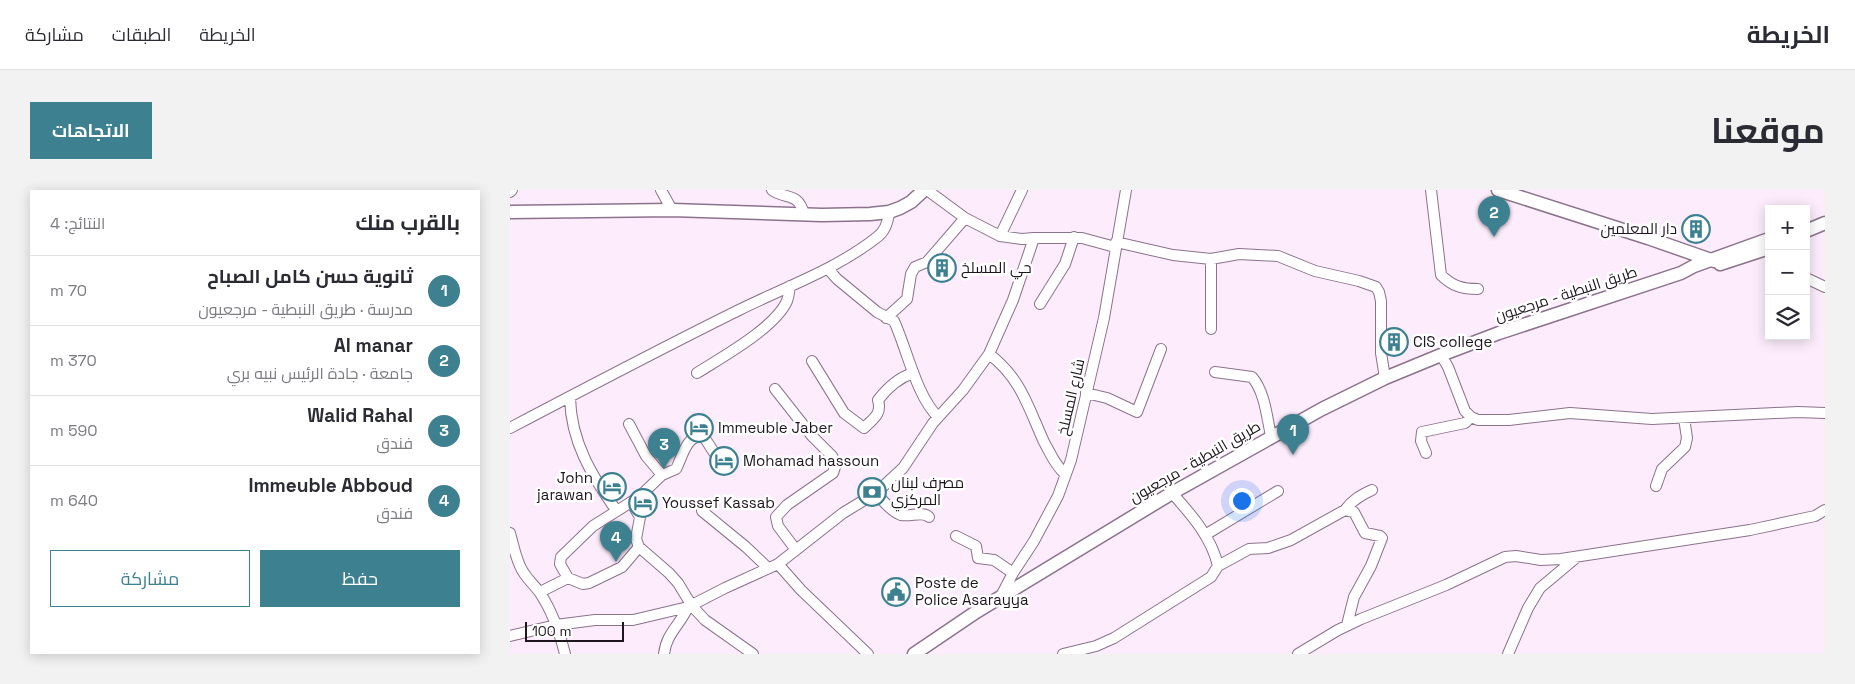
<!DOCTYPE html>
<html lang="ar">
<head>
<meta charset="utf-8">
<style>
  body { margin:0; font-family:"Space Grotesk",Cairo,sans-serif; background:#f2f2f3; color:#2b2b33; direction:rtl }
  .controls { position:absolute; right:15px; top:15px; display:grid; overflow:hidden; border-radius:0px; box-shadow:0 2px 12px #0003 }
  .controls button { width:45px; height:45px; display:grid; place-items:center; padding:0; border:0; border-bottom:1px solid #e1e1e2; background:#fff; color:#2b2b33; font:25px sans-serif }
  .scale { position:absolute; left:15px; bottom:12px; width:99px; box-sizing:border-box; padding-left:5px; border:2px solid #1e151e; border-top:0; font-size:14px; line-height:18px; white-space:nowrap; color:#1e151e; -webkit-text-stroke:4px #fff; paint-order:stroke }
  .you { position:absolute; left:731px; top:310px; width:18px; height:18px; margin:-12px; border:4px solid #fff; border-radius:50%; background:#1a73e8; box-shadow:0 0 0 8px #1a73e833 }
  .badge { display:grid; place-items:center; width:32px; height:32px; border-radius:50%; background:#3d8090; color:#fff; font-size:16px; font-weight:700 }
  .pin { position:absolute; translate:-50% -41px; filter:drop-shadow(0 1px 2px #0008) }
  .pin::after { content:''; position:absolute; top:26px; width:18px; height:15px; background:inherit; clip-path:polygon(0 0,100% 0,50% 100%) }
  .list { margin:0; padding:0; list-style:none }
  h2 { display:flex; justify-content:space-between; align-items:center; height:65px; margin:0; padding:0 20px; font-size:21px }
  h2 small { font-size:16px; font-weight:400; color:#7c7c81 }
  .list li { display:grid; grid-template-columns:32px 1fr auto; gap:15px; align-items:center; box-sizing:border-box; height:70px; padding:0 20px; border-top:1px solid #e1e1e2 }
  .list b { display:block; font-size:19px; white-space:nowrap }
  .list p { margin:0; font-size:16px; white-space:nowrap; color:#7c7c81 }
  .list em { font-size:16px; font-style:normal; color:#7c7c81 }
  .actions { display:flex; gap:10px; padding:15px 20px }
  .actions a { flex:1; padding:11px 0; border:1px solid #3d8090; border-radius:0px; text-align:center; font-size:18px; color:#3d8090 }
  .actions .main { background:#3d8090; color:#fff }
  .icon { flex:none; width:28px; height:28px; fill:none; stroke:currentColor; stroke-width:2; stroke-linecap:round; stroke-linejoin:round }
  .map { position:relative; flex:none; width:1315px; height:464px; overflow:hidden; direction:ltr; border-radius:0px }
  header { display:flex; align-items:center; gap:30px; box-sizing:border-box; height:70px; padding:0 25px; background:#fff; border-bottom:1px solid #e1e1e2 }
  header strong { font-size:24px }
  nav { display:flex; gap:28px; margin-inline-start:auto; font-size:18px }
  .intro { display:flex; align-items:center; justify-content:space-between; box-sizing:border-box; height:120px; padding:0 30px }
  h1 { margin:0; font-size:35px }
  .button { padding:12px 22px; border-radius:0px; background:#3d8090; color:#fff; font-size:18px; font-weight:700 }
  main { display:flex; gap:30px; padding:0 30px }
  aside { flex:1; background:#fff; border-radius:0px; box-shadow:0 2px 12px #0003 }
  .map>svg:first-child { display:block }
</style>
</head>
<body>
<header>
<strong>الخريطة</strong>
<nav><a>الخريطة</a><a>الطبقات</a><a>مشاركة</a></nav>
</header>
<div class="intro"><h1>موقعنا</h1><a class="button">الاتجاهات</a></div>
<main>
<div class="map">
<svg width="1315" height="464" viewBox="0 0 1315 464">
  <rect width="100%" height="100%" fill="#fcecfc"/>
  <g fill="none" stroke-linecap="round" stroke-linejoin="round">
    <defs>
      <path id="minor" d="M151,0L162,20
        M262,0C277,10 288,2 294,24
        M417,0L455,28L490,46L512,49L524,48
        M921,0L931,85C942,96 952,99 968,99
        M0,2L2,0
        M490,46L512,0
        M606,52L663,65L701,69V139
        M701,69L729,64L768,66L805,81L849,91L866,97L869,102L871,111V163L875,188
        M318,79L327,89L367,122L384,131C397,159 406,205 428,227
        M1296,88L1315,97
        M530,114L555,74L564,47
        M376,128L397,109L401,84L405,77L417,72L455,28
        M479,164C511,188 518,217 534,252C541,264 544,274 555,284
        M931,165L938,177L955,221L961,227L968,230H999L1060,223L1142,229L1288,222L1315,223
        M302,171L334,223L354,238C364,228 372,224 368,210C378,197 388,188 403,183
        M705,182L742,187C755,202 757,228 761,246
        M187,183C212,167 265,138 277,111C279,106 279,101 280,96
        M265,199L302,246L322,266L326,274L323,283L277,315L266,327L268,336L286,360
        M576,203L597,208L627,222L651,159
        M60,208C61,252 82,286 106,320
        M119,234L136,266L152,285
        M0,238C76,198 152,158 229,120C275,97 325,80 366,48C375,42 378,33 379,22
        M916,263L911,251L912,242L955,233L961,227
        M1146,296L1152,279L1175,257L1177,248L1174,228
        M366,303C373,311 381,321 391,325C401,327 413,321 419,327
        M662,303C681,324 702,348 708,376
        M835,320C842,310 851,305 862,300
        M192,321L236,357L258,378
        M0,343C3,354 5,365 10,376C15,388 23,393 30,403C42,421 50,444 55,464
        M695,345L768,301
        M446,346L466,356L468,368L484,370L503,383
        M129,357L159,383L168,393L182,416L195,430L243,464
        M268,374L333,323L366,303L393,278L423,233L453,200L479,164L503,110L524,48H572L605,57
        M58,388L50,374L51,367L83,336L129,307L152,285L166,279C172,268 177,242 194,247L207,267
        M30,402L58,388L73,394L79,393L112,377L129,357L126,349L130,327L121,312
        M491,406L503,383L524,351L548,306L561,270L594,128L616,0
        M0,446L46,435L85,430H123L178,417L215,398L268,374L291,400L358,464
        M154,464C156,444 170,435 178,417
        M553,464L586,456L604,448L701,387L708,376L739,359L758,358L781,350L835,320L844,322L855,343L870,346L872,348L861,376L844,407L837,435
        M788,464L828,440L851,429L936,395L995,367L1006,366L1031,370L1051,369L1240,340L1305,326L1315,320
        M998,464L1018,418L1030,398L1067,367"/>
      <path id="major" d="M988,0L1138,48L1204,71
        M0,22L162,20L312,25L360,24L379,22L390,18L401,12L414,0
        M1296,41L1315,33
        M1210,74L1259,58
        M404,464L466,422L662,303L812,219L875,188L931,165L989,143L1171,83L1184,76L1259,49"/>
    </defs>
    <!-- minor casing -->
    <use href="#minor" stroke="#8b738b" stroke-width="12"/>
    <!-- major casing -->
    <use href="#major" stroke="#8b738b" stroke-width="15"/>
    <!-- minor -->
    <use href="#minor" stroke="#fff" stroke-width="10"/>
    <!-- major -->
    <use href="#major" stroke="#fff" stroke-width="12"/>
  </g>
  <!-- icons -->
  <defs>
    <symbol id="building-ring" viewBox="-11 -11 22 22"><circle r="9.5" fill="#fff" stroke="#3d8090" stroke-width="1.5"/><path d="M-4-6H4V6H1V3H-1V6H-4ZM-2.5-4.3h1.7v1.8h-1.7ZM.8-4.3h1.7v1.8H.8ZM-2.5-1h1.7V.8h-1.7ZM.8-1h1.7V.8H.8Z" fill="#3d8090"/></symbol>
    <symbol id="hotel-ring" viewBox="-11 -11 22 22"><circle r="9.5" fill="#fff" stroke="#3d8090" stroke-width="1.5"/><path d="M-6-4.5h1.5V1H6V5H4.5V3h-9V5H-6ZM-4 0a1.8 1.8 0 1 1 3.6 0ZM.5 0V-2.5h3Q6-2.5 6 0Z" fill="#3d8090"/></symbol>
    <symbol id="bank-ring" viewBox="-11 -11 22 22"><circle r="9.5" fill="#fff" stroke="#3d8090" stroke-width="1.5"/><path d="M-6-4H6V4H-6ZM0-2.3a2.3 2.3 0 1 0 0 4.6a2.3 2.3 0 1 0 0-4.6Z" fill="#3d8090"/></symbol>
    <symbol id="civic-ring" viewBox="-11 -11 22 22"><circle r="9.5" fill="#fff" stroke="#3d8090" stroke-width="1.5"/><path d="M-.6-6.5H3V-4.5H.6V-3L4-1V1h2V6H-6V1h2V-1L-.6-3ZM-1.2 2.5V6h2.4V2.5Z" fill="#3d8090"/></symbol>
  </defs>
  <g fill-rule="evenodd">
    <use href="#building-ring" x="1170" y="23" width="32" height="32"/>
    <use href="#building-ring" x="416" y="62" width="32" height="32"/>
    <use href="#building-ring" x="868" y="136" width="32" height="32"/>
    <use href="#hotel-ring" x="173" y="222" width="32" height="32"/>
    <use href="#hotel-ring" x="198" y="255" width="32" height="32"/>
    <use href="#hotel-ring" x="86" y="281" width="32" height="32"/>
    <use href="#bank-ring" x="346" y="286" width="32" height="32"/>
    <use href="#hotel-ring" x="117" y="297" width="32" height="32"/>
    <use href="#civic-ring" x="370" y="386" width="32" height="32"/>
  </g>
  <g text-anchor="middle" stroke-width="5" stroke-linejoin="round" paint-order="stroke">
    <!-- poi labels -->
    <g font-size="15" fill="#1e151e" stroke="#fff" text-anchor="start">
      <text x="1167" y="44" text-anchor="end">دار المعلمين</text>
      <text x="451" y="83">حي المسلخ</text>
      <text x="903" y="157">CIS college</text>
      <text x="208" y="243">Immeuble Jaber</text>
      <text x="233" y="276">Mohamad hassoun</text>
      <text x="83" y="293" text-anchor="end">John<tspan x="83" dy="17">jarawan</tspan></text>
      <text x="381" y="298">مصرف لبنان<tspan x="381" dy="17">المركزي</tspan></text>
      <text x="152" y="318">Youssef Kassab</text>
      <text x="405" y="398">Poste de<tspan x="405" dy="17">Police Asarayya</tspan></text>
    </g>
    <!-- street labels -->
    <g font-size="15" fill="#1e151e" stroke="#fff">
      <text transform="translate(1056 104) rotate(-18)" y="5">طريق النبطية - مرجعيون</text>
      <text transform="translate(561 207) rotate(-77)" y="5">شارع المسلخ</text>
      <text transform="translate(685 272) rotate(-30)" y="5">طريق النبطية - مرجعيون</text>
    </g>
  </g>
</svg>
<div class="controls">
<button>+</button>
<button>−</button>
<button><svg class="icon" aria-label="layers" viewBox="0 0 24 24"><path d="M12 4l9 5-9 5-9-5zM3 14l9 5 9-5"/></svg></button>
</div>
<div class="scale">100 m</div>
<div class="you"></div>
<div class="pin badge" style="left:783px;top:265px">1</div>
<div class="pin badge" style="left:984px;top:47px">2</div>
<div class="pin badge" style="left:154px;top:279px">3</div>
<div class="pin badge" style="left:106px;top:372px">4</div>
</div>
<aside>
<h2>بالقرب منك<small>النتائج: 4</small></h2>
<ul class="list">
<li><span class="badge">1</span><div><b>ثانوية حسن كامل الصباح</b><p>مدرسة · طريق النبطية - مرجعيون</p></div><em>70 m</em></li>
<li><span class="badge">2</span><div><b>Al manar</b><p>جامعة · جادة الرئيس نبيه بري</p></div><em>370 m</em></li>
<li><span class="badge">3</span><div><b>Walid Rahal</b><p>فندق</p></div><em>590 m</em></li>
<li><span class="badge">4</span><div><b>Immeuble Abboud</b><p>فندق</p></div><em>640 m</em></li>
</ul>
<div class="actions"><a class="main">حفظ</a><a>مشاركة</a></div>
</aside>
</main>
</body>
</html>
